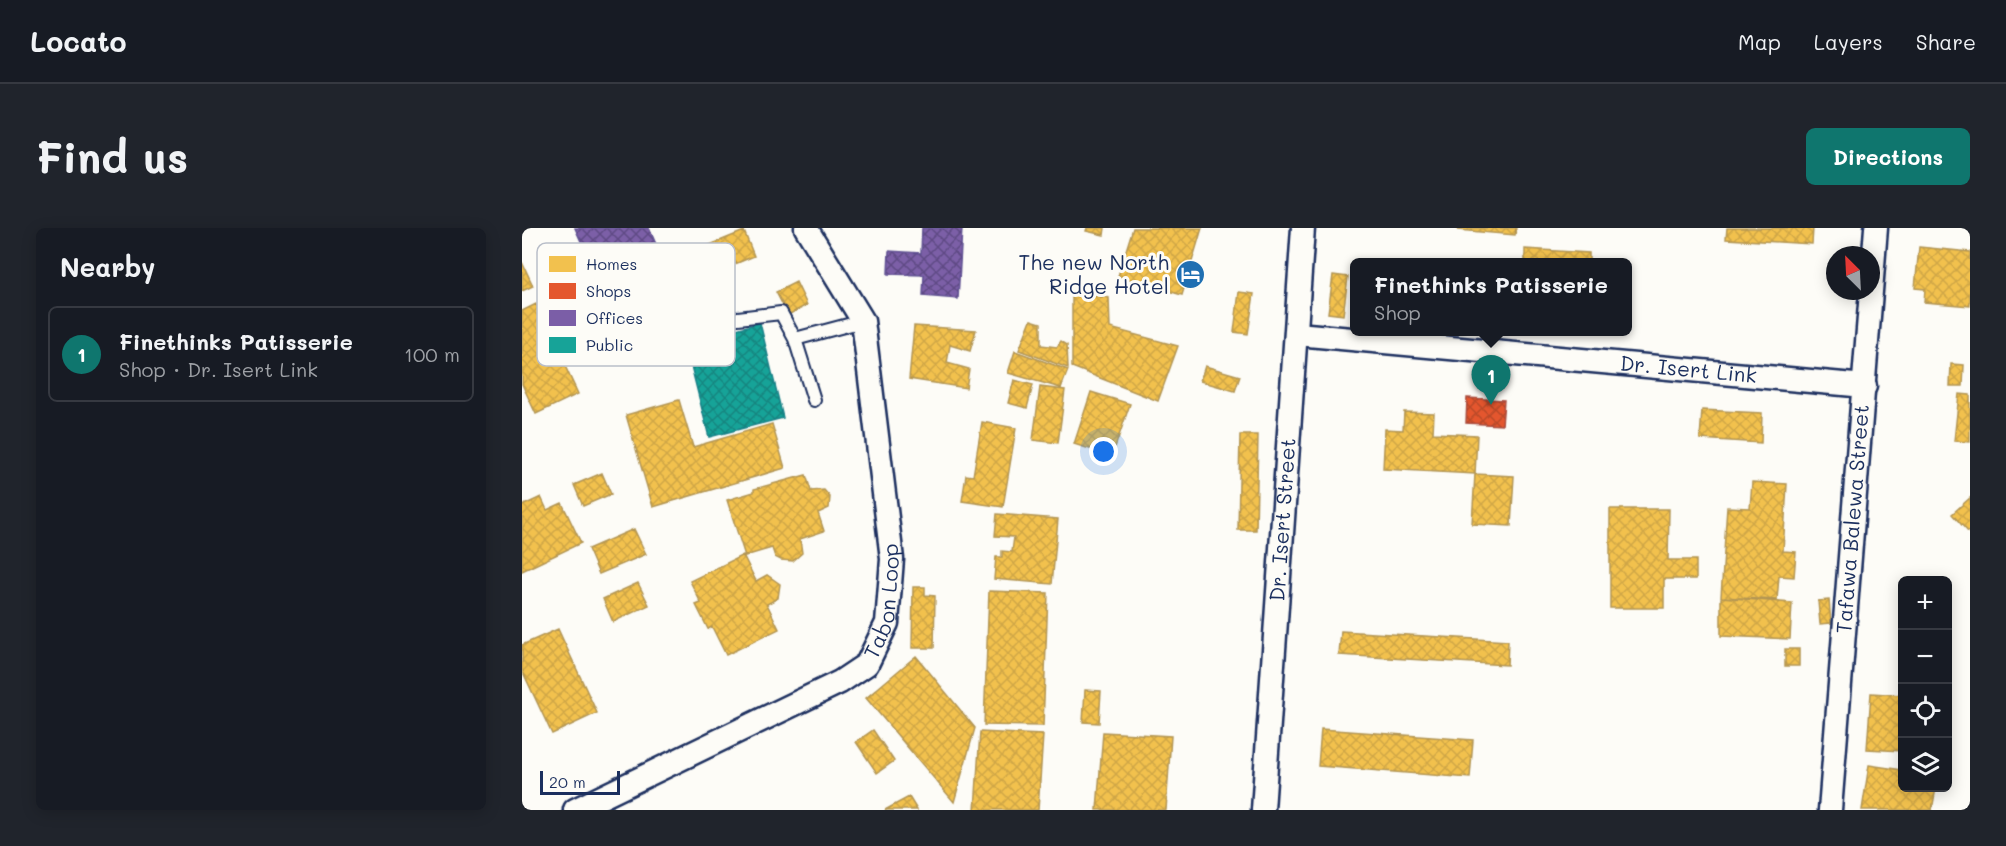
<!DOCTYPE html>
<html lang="en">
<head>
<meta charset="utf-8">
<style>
  body { margin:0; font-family:Mali,sans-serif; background:#20242c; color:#f1f3f6 }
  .controls { position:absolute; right:18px; bottom:18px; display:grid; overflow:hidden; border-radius:9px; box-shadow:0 3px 15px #0003 }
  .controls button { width:54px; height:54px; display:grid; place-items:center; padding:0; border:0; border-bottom:2px solid #363941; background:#171b24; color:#f1f3f6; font:30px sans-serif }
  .compass { position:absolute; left:1304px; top:18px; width:54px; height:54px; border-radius:50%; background:#171b24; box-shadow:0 3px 15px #0003; rotate:336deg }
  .scale { position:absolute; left:18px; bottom:15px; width:80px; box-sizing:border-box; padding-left:6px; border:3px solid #1b2f5e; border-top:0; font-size:16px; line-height:21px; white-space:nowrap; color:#1b2f5e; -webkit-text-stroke:4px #fdfcf7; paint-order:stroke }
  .you { position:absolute; left:582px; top:224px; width:21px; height:21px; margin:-15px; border:4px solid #fff; border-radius:50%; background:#1a73e8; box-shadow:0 0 0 9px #1a73e833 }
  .badge { display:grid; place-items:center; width:39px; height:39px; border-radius:50%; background:#0f766e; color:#fff; font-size:20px; font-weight:700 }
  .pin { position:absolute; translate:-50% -50px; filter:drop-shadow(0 2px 3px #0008) }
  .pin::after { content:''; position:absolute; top:32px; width:21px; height:18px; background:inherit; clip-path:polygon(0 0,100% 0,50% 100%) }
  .popup { position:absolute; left:828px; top:30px; width:282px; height:78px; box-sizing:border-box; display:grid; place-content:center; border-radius:9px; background:#171b24; filter:drop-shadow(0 2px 4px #0005); font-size:20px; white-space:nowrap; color:#9ea1a6 }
  .popup b { font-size:22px; color:#f1f3f6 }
  .popup::after { content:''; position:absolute; left:50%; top:100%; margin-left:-12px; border:12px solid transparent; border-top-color:#171b24 }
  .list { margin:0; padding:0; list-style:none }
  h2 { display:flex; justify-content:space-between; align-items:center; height:78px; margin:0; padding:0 24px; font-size:26px }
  h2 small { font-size:20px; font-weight:400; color:#9ea1a6 }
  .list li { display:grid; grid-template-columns:39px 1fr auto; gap:18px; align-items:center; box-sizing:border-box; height:96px; margin:0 12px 12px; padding:0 12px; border:2px solid #363941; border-radius:9px }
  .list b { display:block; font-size:22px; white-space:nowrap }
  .list p { margin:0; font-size:20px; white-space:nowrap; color:#9ea1a6 }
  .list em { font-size:20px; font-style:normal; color:#9ea1a6 }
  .icon { flex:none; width:33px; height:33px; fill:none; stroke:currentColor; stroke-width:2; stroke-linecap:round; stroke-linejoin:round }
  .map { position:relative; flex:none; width:1448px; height:582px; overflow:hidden; border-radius:9px }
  header { display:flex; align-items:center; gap:36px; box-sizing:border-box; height:84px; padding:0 30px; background:#171b24; border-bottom:2px solid #363941 }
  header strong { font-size:28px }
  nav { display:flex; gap:33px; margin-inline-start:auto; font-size:21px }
  .intro { display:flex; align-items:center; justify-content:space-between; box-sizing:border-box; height:144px; padding:0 36px }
  h1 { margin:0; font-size:42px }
  .button { padding:15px 27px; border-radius:9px; background:#0f766e; color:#fff; font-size:21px; font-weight:700 }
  main { display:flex; gap:36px; padding:0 36px }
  aside { flex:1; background:#171b24; border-radius:9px; box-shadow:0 3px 15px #0003 }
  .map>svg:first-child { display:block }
</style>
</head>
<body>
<header>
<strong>Locato</strong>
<nav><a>Map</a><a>Layers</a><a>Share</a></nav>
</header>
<div class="intro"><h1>Find us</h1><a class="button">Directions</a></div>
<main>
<aside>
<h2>Nearby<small></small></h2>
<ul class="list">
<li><span class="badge">1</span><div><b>Finethinks Patisserie</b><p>Shop · Dr. Isert Link</p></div><em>100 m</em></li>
</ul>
</aside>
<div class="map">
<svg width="1448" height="582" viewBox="0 0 1448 582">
  <defs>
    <pattern id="homes-cross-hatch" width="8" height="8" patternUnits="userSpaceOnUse" patternTransform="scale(1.5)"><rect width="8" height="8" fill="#f2c14e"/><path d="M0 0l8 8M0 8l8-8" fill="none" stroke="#cfa646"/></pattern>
    <pattern id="shops-cross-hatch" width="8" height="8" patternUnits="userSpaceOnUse" patternTransform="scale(1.5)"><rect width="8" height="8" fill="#e4572e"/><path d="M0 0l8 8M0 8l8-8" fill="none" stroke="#b8482a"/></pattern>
    <pattern id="offices-cross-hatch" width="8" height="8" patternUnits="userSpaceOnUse" patternTransform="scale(1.5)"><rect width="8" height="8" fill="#7b5ea7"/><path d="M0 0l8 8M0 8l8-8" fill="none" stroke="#5e4a84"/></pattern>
    <pattern id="public-cross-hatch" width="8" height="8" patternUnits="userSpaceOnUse" patternTransform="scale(1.5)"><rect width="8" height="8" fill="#17a398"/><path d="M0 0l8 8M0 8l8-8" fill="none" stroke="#14857f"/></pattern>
  </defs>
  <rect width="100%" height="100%" fill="#fdfcf7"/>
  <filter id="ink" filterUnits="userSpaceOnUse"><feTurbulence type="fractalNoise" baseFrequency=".0167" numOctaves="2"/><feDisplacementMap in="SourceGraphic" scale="12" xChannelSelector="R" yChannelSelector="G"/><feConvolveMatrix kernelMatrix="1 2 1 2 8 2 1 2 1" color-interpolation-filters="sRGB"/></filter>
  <g filter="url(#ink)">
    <!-- homes -->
    <path fill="url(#homes-cross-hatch)" stroke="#b29553" stroke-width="1.5" d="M565,0H583L582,7L564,3Z
      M611,0H680L660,67L596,48Z
      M936,0H994L993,7L936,2Z
      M1205,0H1291L1290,16L1204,11Z
      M222,3L232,28L177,51L166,26Z
      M1397,19L1448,24V78L1402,74L1403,61L1393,60Z
      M1003,21L1067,25V34H1003Z
      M0,34L11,58L0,63Z
      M811,47L826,49L821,87L806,85Z
      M274,54L285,77L266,87L254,64Z
      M550,64L587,70L588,100L656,118L636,173L550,139Z
      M717,64L732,66L726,106L712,104Z
      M94,68L100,85L106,83L111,103L101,116L57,135L32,81L55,70L61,82Z
      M165,75L171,87L117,110L113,98Z
      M14,76L56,166L14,186L0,156V83Z
      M509,92L519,95V117L535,119L539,113L545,117L546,140L497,122Z
      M392,98L454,102L448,123L428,117L425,135L447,141L444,160L387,151Z
      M493,123L546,142L539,160L486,145Z
      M1429,136L1442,137L1441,158H1428Z
      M683,138L718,148L713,163L678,153Z
      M492,152L511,157L505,180L486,175Z
      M518,159L543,162L536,215L511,212Z
      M569,164L608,176L590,228L552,216Z
      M1437,166L1448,167V214L1432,213Z
      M157,172L171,219L250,196L263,240L131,279L104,187Z
      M1180,182L1240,185L1239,215L1178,211Z
      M882,184L912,185L911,205L955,207L953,246L861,241L863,201L881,202Z
      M460,194L494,200L481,279L440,273L444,247L451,248Z
      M718,207H736L734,302H716Z
      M80,245L89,266L61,278L52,257Z
      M953,246L992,248L989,298L950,296Z
      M284,247L289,263L302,262L308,269L307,280L296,285L302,303L278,311L280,325L271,333L259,332L253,329L250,320L223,328L205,272L232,264V261Z
      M1230,254L1265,256L1261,323L1274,324L1272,349L1257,348L1255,372L1199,369L1205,279L1228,280Z
      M19,269L25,282L40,275L59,315L0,343V278Z
      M1448,270V306L1430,286Z
      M1088,281H1147L1146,332H1174V351H1142V380H1088Z
      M475,286L536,291L530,356L472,351L474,329H480V323L490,324L492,309L473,308Z
      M112,301L124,326L77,346L66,321Z
      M221,327L234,353L245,347L258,356L256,370L245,376L257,401L204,427L190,399L186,401L174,377L179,375L168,353Z
      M116,355L127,377L91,394L81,371Z
      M391,359H403V367L413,368L412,420H390Z
      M467,363L526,365L521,498L462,497Z
      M1199,369L1270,375L1268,411L1199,408Z
      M1307,372L1309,395L1298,396L1296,373Z
      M36,401L75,485L30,506L0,442V417Z
      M819,403L986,413L985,437L817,427Z
      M1263,421H1277V438H1263Z
      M394,428L453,500L432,574L344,470Z
      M563,462L579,463L577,495L561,494Z
      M1349,465L1380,467V523L1345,521Z
      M799,501L951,512L948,550L796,538Z
      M351,502L372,533L355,545L334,514Z
      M458,504L521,507L516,582H453Z
      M581,504L649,508L644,582H575Z
      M1347,537L1380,542V560H1414L1410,582H1340Z
      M387,569L395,582H363Z"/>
    <!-- shops -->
    <path fill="url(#shops-cross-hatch)" stroke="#a84b3c" stroke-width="1.5" d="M945,170L982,172L980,197L944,195Z"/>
    <!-- offices -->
    <path fill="url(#offices-cross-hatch)" stroke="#5e5091" stroke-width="1.5" d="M53,0H127L140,30L78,56Z
      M400,0H440L436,71L401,68L402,47L366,46L367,23L399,25Z"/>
    <!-- public -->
    <path fill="url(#public-cross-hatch)" stroke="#188087" stroke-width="1.5" d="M238,95L261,190L187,209L163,114Z"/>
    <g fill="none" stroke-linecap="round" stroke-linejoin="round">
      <defs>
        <path id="lane" d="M216,90L259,85L273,111L292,172
          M273,111L341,93"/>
        <g id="street">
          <path id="s1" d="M775,106L1343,158"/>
          <path id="s2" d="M53,582L318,454L345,436L365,395L370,331L341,93L284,0"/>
          <path id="s3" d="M741,582L781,0"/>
          <path id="s4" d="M1308,582L1354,0"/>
        </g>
      </defs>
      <!-- lane casing -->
      <use href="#lane" stroke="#1b2f5e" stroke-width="16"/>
      <!-- street casing -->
      <use href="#street" stroke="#1b2f5e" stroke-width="27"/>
      <!-- lane -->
      <use href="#lane" stroke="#fdfcf7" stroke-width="12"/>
      <!-- street -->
      <use href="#street" stroke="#fdfcf7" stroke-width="22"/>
    </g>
  </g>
  <!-- icons -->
  <defs>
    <symbol id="hotel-disc" viewBox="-11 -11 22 22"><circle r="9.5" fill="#1f6fb2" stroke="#fdfcf7"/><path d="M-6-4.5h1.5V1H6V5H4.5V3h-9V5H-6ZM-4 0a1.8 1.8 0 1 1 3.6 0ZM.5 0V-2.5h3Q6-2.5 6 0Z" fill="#fff"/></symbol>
  </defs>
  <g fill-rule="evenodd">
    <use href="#hotel-disc" x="652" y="30" width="33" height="33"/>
  </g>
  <g text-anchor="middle" stroke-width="6" stroke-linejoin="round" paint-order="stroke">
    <!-- poi labels -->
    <g font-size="21" fill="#1b2f5e" stroke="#fdfcf7" text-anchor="end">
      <text x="647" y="42">The new North<tspan x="647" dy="24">Ridge Hotel</tspan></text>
    </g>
    <!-- street labels -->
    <g font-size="21" fill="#1b2f5e" stroke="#fdfcf7">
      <text dy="7" stroke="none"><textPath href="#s1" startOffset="393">Dr. Isert Link</textPath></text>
      <text dy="7" stroke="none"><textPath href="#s3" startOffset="291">Dr. Isert Street</textPath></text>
      <text dy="7" stroke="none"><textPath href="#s4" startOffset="292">Tafawa Balewa Street</textPath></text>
      <text dy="7" stroke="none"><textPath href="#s2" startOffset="393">Tabon Loop</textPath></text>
    </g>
  </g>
  <!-- legend -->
  <rect x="15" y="15" width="198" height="123" rx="9" fill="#fdfcf7" stroke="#b9bec9" stroke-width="1.5"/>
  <rect x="27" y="28" width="27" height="16" fill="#f2c14e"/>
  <rect x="27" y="55" width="27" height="16" fill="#e4572e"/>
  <rect x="27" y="82" width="27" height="16" fill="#7b5ea7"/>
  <rect x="27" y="109" width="27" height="16" fill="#17a398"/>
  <g font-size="16" fill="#1b2f5e">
    <text x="64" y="42">Homes</text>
    <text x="64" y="69">Shops</text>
    <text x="64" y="96">Offices</text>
    <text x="64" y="123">Public</text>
  </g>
</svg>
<div class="controls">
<button>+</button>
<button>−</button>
<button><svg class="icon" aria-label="locate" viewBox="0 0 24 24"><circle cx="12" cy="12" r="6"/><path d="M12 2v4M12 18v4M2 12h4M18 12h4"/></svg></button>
<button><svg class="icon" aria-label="layers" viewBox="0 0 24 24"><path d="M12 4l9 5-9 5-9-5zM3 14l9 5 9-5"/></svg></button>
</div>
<svg class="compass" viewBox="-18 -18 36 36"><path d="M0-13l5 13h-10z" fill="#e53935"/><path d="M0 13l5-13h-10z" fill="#9ea1a6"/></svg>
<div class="scale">20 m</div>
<div class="you"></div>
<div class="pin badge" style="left:969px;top:177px">1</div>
<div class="popup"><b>Finethinks Patisserie</b>Shop</div>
</div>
</main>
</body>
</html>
